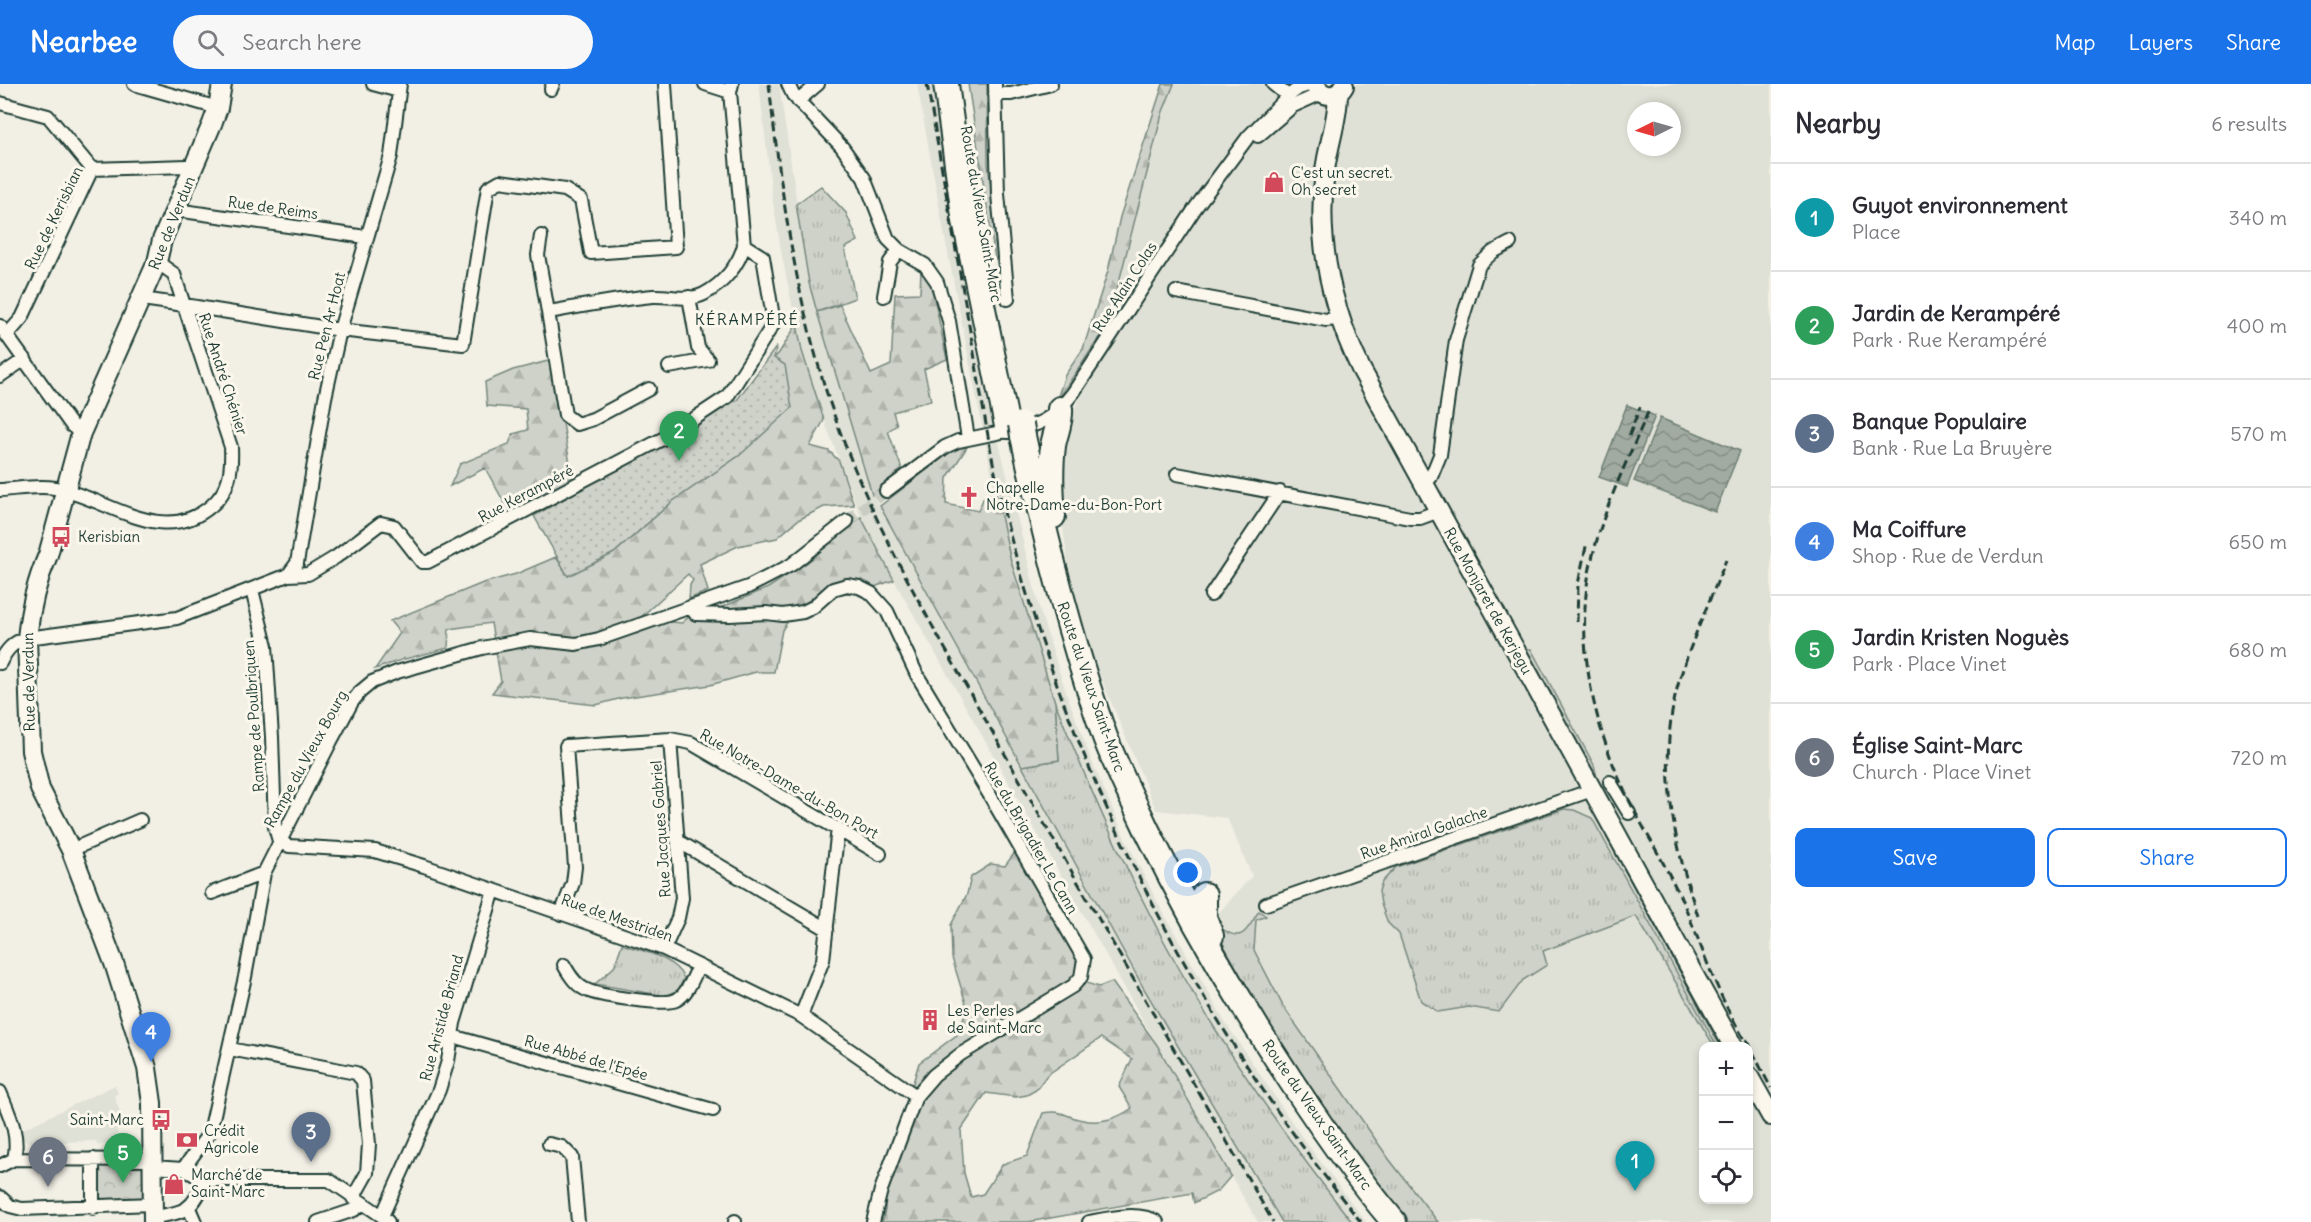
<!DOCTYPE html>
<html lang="en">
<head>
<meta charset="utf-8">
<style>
  body { margin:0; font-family:Delius,sans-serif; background:#f7f7f7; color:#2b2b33 }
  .controls { position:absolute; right:18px; bottom:18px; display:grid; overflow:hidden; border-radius:12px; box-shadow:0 3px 9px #0003 }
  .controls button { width:54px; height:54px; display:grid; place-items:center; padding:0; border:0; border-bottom:2px solid #e1e1e2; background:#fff; color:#2b2b33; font:30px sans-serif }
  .compass { position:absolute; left:1627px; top:18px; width:54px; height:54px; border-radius:50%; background:#fff; box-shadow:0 3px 9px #0003; rotate:265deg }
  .you { position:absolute; left:1188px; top:789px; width:21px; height:21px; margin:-15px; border:4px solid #fff; border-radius:50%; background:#1a73e8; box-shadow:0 0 0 9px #1a73e833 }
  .badge { display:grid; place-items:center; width:39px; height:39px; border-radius:50%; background:#1a73e8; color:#fff; font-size:20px; font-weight:700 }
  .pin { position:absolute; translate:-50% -50px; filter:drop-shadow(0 2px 3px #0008) }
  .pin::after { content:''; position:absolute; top:32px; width:21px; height:18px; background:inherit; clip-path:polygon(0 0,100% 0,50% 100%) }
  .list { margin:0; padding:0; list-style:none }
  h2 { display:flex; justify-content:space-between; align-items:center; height:78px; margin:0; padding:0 24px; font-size:26px }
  h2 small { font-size:20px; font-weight:400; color:#7c7c81 }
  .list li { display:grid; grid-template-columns:39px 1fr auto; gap:18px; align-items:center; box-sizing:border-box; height:108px; padding:0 24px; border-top:2px solid #e1e1e2 }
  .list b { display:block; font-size:22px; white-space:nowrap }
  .list p { margin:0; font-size:20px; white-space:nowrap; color:#7c7c81 }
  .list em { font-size:20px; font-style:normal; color:#7c7c81 }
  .actions { display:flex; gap:12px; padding:18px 24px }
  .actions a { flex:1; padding:14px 0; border:2px solid #1a73e8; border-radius:12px; text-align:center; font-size:21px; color:#1a73e8 }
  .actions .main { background:#1a73e8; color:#fff }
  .icon { flex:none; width:33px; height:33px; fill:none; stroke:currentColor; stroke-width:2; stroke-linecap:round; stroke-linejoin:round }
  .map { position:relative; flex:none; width:1771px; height:1138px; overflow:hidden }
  header { display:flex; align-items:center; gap:36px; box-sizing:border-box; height:84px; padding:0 30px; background:#1a73e8; color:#fff }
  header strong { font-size:28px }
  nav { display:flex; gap:33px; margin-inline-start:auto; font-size:21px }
  .search { width:420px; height:54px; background:#f7f7f7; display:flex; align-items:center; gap:15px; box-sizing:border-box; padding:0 21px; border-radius:33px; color:#7c7c81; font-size:22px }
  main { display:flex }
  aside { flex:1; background:#fff }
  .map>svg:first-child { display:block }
</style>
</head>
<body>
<header>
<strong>Nearbee</strong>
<div class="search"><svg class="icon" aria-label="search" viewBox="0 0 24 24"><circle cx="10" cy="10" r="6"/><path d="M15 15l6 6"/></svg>Search here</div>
<nav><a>Map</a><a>Layers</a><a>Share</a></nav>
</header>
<main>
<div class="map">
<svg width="1771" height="1138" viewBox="0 0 1771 1138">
  <defs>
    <pattern id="grass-tufts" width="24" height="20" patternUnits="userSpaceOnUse" patternTransform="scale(1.5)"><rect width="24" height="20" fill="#cfd2c8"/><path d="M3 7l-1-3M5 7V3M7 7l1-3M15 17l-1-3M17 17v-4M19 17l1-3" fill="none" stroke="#b1b5ac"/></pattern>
    <pattern id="forest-firs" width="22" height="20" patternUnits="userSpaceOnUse" patternTransform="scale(1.5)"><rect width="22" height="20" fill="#cfd2c8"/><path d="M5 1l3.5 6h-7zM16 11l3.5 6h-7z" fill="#b1b5ac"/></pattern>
    <pattern id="park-crowns" width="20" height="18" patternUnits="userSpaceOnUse" patternTransform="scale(1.5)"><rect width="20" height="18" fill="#cfd2c8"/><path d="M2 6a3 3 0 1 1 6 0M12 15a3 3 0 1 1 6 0" fill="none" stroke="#b1b5ac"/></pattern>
    <pattern id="garden-dots" width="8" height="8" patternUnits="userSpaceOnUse" patternTransform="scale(1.5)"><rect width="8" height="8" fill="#cfd2c8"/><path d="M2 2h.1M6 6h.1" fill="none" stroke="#b1b5ac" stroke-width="1.8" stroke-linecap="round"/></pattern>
    <pattern id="water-waves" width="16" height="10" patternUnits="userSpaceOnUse" patternTransform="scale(1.5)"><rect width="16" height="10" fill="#a2aba1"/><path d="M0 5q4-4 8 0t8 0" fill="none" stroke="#838c84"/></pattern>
  </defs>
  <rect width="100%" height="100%" fill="#f2f0e5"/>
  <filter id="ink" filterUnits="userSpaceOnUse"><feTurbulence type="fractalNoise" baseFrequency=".0167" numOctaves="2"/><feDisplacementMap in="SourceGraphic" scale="12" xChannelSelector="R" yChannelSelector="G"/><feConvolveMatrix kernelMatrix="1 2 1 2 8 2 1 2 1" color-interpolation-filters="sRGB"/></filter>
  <g filter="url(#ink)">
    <!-- built -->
    <path fill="#e0e1d6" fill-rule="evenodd" d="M759,0H779L809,199L872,411L880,422L1143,903L1282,1138H1258L1231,1092L894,496L861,433L824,336L802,267L782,173L772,112Z
      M917,0H935L995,342L1040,527L1066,608L1093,680L1126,756L1158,819L1225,938L1302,1053L1366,1138H1352L1260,1013L1221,954L1180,885L1133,796L1089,702L1071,659L1055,618L1033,548L1001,437L946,160Z
      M1174,0H1771V1138H1403L1211,837L1252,792L1227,734L1156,726L1091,570L1071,501L1057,401L1069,330L1077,320L1098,281L1162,30ZM1636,27H1672V63H1636ZM1704,962H1748V1116H1704Z
      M115,1001L118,1010L114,1011L121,1031L120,1043H117V1060L97,1061L96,1057L31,1059L23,1056L19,1047Z"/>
    <!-- grass -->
    <path fill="url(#grass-tufts)" stroke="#77887e" stroke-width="1.5" d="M821,102L846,129L858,157L845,164L855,214L817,228L809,199L796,120Z
      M1527,565H1531L1594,681L1597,693L1593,692L1525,569Z
      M1055,618C1091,709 1131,800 1180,886C1230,974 1289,1058 1352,1138H1282L1143,903L1022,682L1059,676Z
      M1564,725L1574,726L1592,734L1717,962H1714L1636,832L1543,867L1547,881L1523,896L1499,928L1469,923L1438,928L1421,917L1399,850L1388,839L1381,820L1379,807L1382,798L1396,783Z
      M1607,754L1612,755L1724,962H1720Z
      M1259,827L1266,832L1256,836L1254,866L1283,922L1389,1075L1438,1138H1407C1333,1048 1269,950 1216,846L1221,844C1244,861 1247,844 1259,827Z
      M622,860C644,868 672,872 684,894L678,906L666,912L595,900L614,883Z"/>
    <!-- forest -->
    <path fill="url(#forest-firs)" stroke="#77887e" stroke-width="1.5" fill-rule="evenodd" d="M968,0H987L988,80L1000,175H995Z
      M1163,0H1174L1162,30L1108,241L1058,315H1057L1065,291L1083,265L1108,187L1120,133Z
      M921,185L932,203L947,275L924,285L931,316L893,328L897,341L888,347L902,385L872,411L817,228L840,221L871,290L891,281L895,210L920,209Z
      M797,240L802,267L824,336L810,362L829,367L839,377L854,421L824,423L798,436L777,454L738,462L700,480L708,507L689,515L690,501L693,496L688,490L639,535L682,539L693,528L717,525L768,504L808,478L861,433L894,496L857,509H841L814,530L788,537L782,546L774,588H756L710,601L622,614L596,621L492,609L501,597L491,539L449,545L448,564L401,576L375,585L400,549L390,537L483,499L516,490L556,473L568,492L614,469L673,417L740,371L774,274L779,269Z
      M552,276L573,397L509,427L485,384L450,402L460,380L509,360L513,350L528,346L526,325L487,322L485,298L513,286Z
      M967,363L947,394L946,420L978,427L984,413L995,405L1011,477L1055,618L1059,676L1022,682L880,422L954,365Z
      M1015,768L1078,871L1086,899L1099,903L1112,898L1157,961L1231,1092L1218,1107L1194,1119L1192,1109L1028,1138H882L885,1126L886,1074L906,1022L919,979L958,950L967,923L952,874L951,841L967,810L971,793L991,780L1005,782ZM1101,954L1132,975L1119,1003L1132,1024C1119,1034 1100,1040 1083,1036C1065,1033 1063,1025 1043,1029L1027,1072L1003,1080L983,1110L971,1113L964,1089L961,1046L986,1009L1016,1013L1027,1011L1036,1006L1047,991Z"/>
    <!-- park -->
    <path fill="url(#park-crowns)" stroke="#77887e" stroke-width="1.5" d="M99,1079L146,1081V1117L99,1120Z"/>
    <!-- garden -->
    <path fill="url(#garden-dots)" stroke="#77887e" stroke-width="1.5" d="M777,262L774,274L785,281L792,324L740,371L673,417L614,469L568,492L534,432L737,316Z"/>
    <!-- water -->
    <path fill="url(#water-waves)" stroke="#6e7f75" stroke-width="1.5" d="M1627,321L1655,332L1627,403L1599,393Z
      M1660,334L1740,367L1715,428L1634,397Z"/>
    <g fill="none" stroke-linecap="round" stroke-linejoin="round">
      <!-- street-tunnel -->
      <path stroke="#c8ccc2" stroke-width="12" stroke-dasharray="12 6" stroke-linecap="butt" d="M847,437L886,407"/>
      <defs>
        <path id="street" d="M134,0L218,24
          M373,0L399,7
          M705,0L730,8
          M788,0L793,11L842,63L864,94L888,155L899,166L925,181L937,198L949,237L968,354
          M995,0L998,110L1008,215
          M1273,0L1288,12
          M551,5L553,0
          M995,10H1011L1051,0
          M798,17L818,0
          M0,19L48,32L92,85
          M1258,52L1293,22L1322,9
          M92,85L187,82L194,84
          M176,126L366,153
          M541,152L538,171L548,228
          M1176,208L1326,236L1340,235
          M884,212L890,178L899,166
          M142,215L184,221L174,190L157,178
          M0,242L72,342L81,349
          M8,250L22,234L92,85
          M669,283L708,276L698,264L689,213
          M0,292L25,275
          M649,305L593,335L577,340L565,331L548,228C583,222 618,215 653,212C670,211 689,218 704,210C723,200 739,181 744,161L730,8L732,0
          M1177,390L1410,434H1420L1439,427
          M1424,400L1431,393L1440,371L1456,256L1479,181L1493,168L1510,159
          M0,406C17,405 38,401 55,404C108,414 162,464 211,422C230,406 232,386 231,363L184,221L340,246L463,260L488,104L500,97L565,106L581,116L591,169L676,163L665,0
          M886,407L945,363L958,357L1031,342C1051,336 1061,324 1073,309L1196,123L1248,53L1288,12L1299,4L1311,0
          M288,491L297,479L325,314L340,246L391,72L400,0
          M252,506L266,562L272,653L275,743L279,757L289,762L375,767L424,782L664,865L801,932L916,1012
          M1211,511L1280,408
          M690,523L696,530L730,531L766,529L783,531L803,528L813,523L833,505L847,501L859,503L871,509L887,527L917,591L989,710L1084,875L1081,893L1073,902L961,970L934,991L916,1012L881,1106L873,1138
          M0,579C6,566 13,558 27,554L177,534L288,491L308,490L336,473L381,439L394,442L422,478H428L668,352L727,313L774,239L763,173L744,161
          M1610,698L1629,729
          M678,757L827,845
          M71,766L140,736
          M212,809L264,789
          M1266,820L1592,706
          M561,830L573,799L575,783L566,662L670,655L691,659L880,770
          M664,865L678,834L682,814L670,655
          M564,881C570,892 577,903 589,907C602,912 665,922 676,916C688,910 693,893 699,882
          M801,932L823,876L838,744
          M452,952L713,1026
          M230,965L356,989L363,997L369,1060L367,1089L353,1114
          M0,1008C9,1030 20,1051 14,1075
          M549,1060L562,1063L572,1073L578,1138
          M0,1082L14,1075L153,1076
          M152,1083L183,1085L205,1096H329L382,1132L388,1138
          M183,1085L210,1048L245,893L264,789L331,657L352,618L360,608L372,598L397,588L482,564L530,555L576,560L599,555L705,518L748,503L791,481L847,437
          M0,1113L10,1122L22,1125L153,1120
          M93,1124V1075
          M189,1124L195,1138
          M382,1132L439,1006L448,977L454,939L494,806
          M153,1133C185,1129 193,1126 205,1096
          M318,1138L354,1126L362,1120
          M735,1138V1137
          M1089,1138C1110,1134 1138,1127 1157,1138"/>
        <path id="secondary" d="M1315,0C1322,14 1337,15 1344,2
          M1338,10C1338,36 1328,61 1325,87C1316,156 1331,223 1361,285L1733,962
          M1748,991L1771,1032
          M153,1138L152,1019L147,984L114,879L71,766L40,705L31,667L27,554C30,526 37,496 48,471L81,349L157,178L162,156L212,40L218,24L222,0"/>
        <path id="highway" d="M946,0L964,132L1007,342
          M1023,352C1045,454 1070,555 1105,653C1117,685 1132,714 1146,744C1184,822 1226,896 1273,969C1310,1027 1349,1085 1394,1138
          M1053,432C1051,408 1050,386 1053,362C1055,349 1061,338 1060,325
          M1204,811V833L1211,852"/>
      </defs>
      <!-- street casing -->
      <use href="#street" stroke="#1f3d34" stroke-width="16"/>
      <!-- secondary casing -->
      <use href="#secondary" stroke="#1f3d34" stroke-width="22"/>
      <!-- highway casing -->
      <use href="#highway" stroke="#1f3d34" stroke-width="28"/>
      <!-- street -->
      <use href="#street" stroke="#fbf7ec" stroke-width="12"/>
      <!-- secondary -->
      <use href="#secondary" stroke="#fbf7ec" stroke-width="18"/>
      <!-- highway -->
      <use href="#highway" stroke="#fbf7ec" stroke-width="24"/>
      <!-- rail -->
      <path stroke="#1f3d34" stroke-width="3" stroke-dasharray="9 4.5" stroke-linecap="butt" d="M769,0C781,109 796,217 831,322C873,447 942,558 1006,672C1094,828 1184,982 1273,1138
        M927,0C943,90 958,180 974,269C983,322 991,376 1004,428C1070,687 1192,931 1361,1138
        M1648,328C1629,373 1606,419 1594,467C1572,547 1591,636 1626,710C1641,741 1660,771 1675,802C1692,834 1702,869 1717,902C1726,923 1737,943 1748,962
        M1629,352L1640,323
        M1577,538L1578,500L1587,458
        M1698,832C1673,759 1657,677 1678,601C1690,559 1710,517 1726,476
        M1746,955L1771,1004"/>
      <defs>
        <path id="highway-bridge" d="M1021,340L1023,352"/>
      </defs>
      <!-- highway-bridge casing -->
      <use href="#highway-bridge" stroke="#1f3d34" stroke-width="28" stroke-linecap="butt"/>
      <!-- highway-bridge -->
      <use href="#highway-bridge" stroke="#fbf7ec" stroke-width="24"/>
    </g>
  </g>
  <!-- icons -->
  <defs>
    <symbol id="shop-bare" viewBox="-9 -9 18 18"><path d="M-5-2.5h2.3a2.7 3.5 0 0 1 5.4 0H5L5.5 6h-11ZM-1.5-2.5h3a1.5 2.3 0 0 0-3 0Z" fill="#d1495b" stroke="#fbf7ec" stroke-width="2.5" paint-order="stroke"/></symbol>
    <symbol id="church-bare" viewBox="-9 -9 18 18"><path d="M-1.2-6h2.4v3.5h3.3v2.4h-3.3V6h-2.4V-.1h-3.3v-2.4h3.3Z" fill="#d1495b" stroke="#fbf7ec" stroke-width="2.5" paint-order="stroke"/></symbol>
    <symbol id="bus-bare" viewBox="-9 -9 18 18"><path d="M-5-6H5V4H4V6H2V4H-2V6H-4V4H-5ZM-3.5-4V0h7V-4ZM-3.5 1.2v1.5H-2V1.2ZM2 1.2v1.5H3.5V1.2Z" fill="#d1495b" stroke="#fbf7ec" stroke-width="2.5" paint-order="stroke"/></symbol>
    <symbol id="building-bare" viewBox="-9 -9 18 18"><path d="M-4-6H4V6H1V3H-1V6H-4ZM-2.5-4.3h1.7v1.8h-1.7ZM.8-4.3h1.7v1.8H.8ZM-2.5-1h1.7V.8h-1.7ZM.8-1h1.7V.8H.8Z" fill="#d1495b" stroke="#fbf7ec" stroke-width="2.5" paint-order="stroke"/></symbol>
    <symbol id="bank-bare" viewBox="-9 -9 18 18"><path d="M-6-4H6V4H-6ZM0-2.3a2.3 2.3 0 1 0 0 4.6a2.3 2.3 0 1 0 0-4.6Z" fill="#d1495b" stroke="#fbf7ec" stroke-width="2.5" paint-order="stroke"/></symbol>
  </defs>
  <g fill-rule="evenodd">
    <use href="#shop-bare" x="1259" y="83" width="30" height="30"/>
    <use href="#church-bare" x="954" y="398" width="30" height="30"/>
    <use href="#bus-bare" x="46" y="438" width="30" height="30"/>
    <use href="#building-bare" x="915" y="921" width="30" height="30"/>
    <use href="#bus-bare" x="146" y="1021" width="30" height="30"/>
    <use href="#bank-bare" x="172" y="1041" width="30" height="30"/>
    <use href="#shop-bare" x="159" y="1085" width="30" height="30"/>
  </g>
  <g text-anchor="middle" stroke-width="6" stroke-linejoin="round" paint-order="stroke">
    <!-- poi labels -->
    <g font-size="15" fill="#1f3d34" stroke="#fbf7ec" text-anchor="start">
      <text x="1291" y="94">C'est un secret.<tspan x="1291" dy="17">Oh secret</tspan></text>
      <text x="986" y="409">Chapelle<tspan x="986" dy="17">Notre-Dame-du-Bon-Port</tspan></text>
      <text x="78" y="458">Kerisbian</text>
      <text x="947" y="932">Les Perles<tspan x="947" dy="17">de Saint-Marc</tspan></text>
      <text x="144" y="1041" text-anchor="end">Saint-Marc</text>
      <text x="204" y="1052">Crédit<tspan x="204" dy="17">Agricole</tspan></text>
      <text x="191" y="1096">Marché de<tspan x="191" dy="17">Saint-Marc</tspan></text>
    </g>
    <!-- street labels -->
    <g font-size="15" fill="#1f3d34" stroke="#fbf7ec">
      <text transform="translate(273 124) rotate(8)" y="5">Rue de Reims</text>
      <text transform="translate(981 130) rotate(80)" y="5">Route du Vieux Saint-Marc</text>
      <text transform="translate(54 134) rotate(-64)" y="5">Rue de Kerisbian</text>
      <text transform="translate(172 139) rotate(-68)" y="5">Rue de Verdun</text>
      <text transform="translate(1125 203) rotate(-57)" y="5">Rue Alain Colas</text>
      <text transform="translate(327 242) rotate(-76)" y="5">Rue Pen Ar Hoat</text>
      <text transform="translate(223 290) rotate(72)" y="5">Rue André Chénier</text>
      <text transform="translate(526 410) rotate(-28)" y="5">Rue Kerampéré</text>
      <text transform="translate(1488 517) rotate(61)" y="5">Rue Monjaret de Kerjegu</text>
      <text transform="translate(29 598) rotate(-91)" y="5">Rue de Verdun</text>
      <text transform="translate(1091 603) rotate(71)" y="5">Route du Vieux Saint-Marc</text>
      <text transform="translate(254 632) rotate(-94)" y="5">Rampe de Poulbriquen</text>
      <text transform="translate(306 675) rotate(-61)" y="5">Rampe du Vieux Bourg</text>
      <text transform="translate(789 700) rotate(30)" y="5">Rue Notre-Dame-du-Bon Port</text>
      <text transform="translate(661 745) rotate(-94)" y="5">Rue Jacques Gabriel</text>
      <text transform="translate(1424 749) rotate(-19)" y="5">Rue Amiral Galache</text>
      <text transform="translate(1031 754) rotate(60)" y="5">Rue du Brigadier Le Cann</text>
      <text transform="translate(617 834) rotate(19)" y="5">Rue de Mestriden</text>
      <text transform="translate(442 934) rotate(-75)" y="5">Rue Aristide Briand</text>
      <text transform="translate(586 974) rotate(16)" y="5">Rue Abbé de l'Epée</text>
      <text transform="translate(1317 1031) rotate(55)" y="5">Route du Vieux Saint-Marc</text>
    </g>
    <!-- neighbourhood labels -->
    <g font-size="16" letter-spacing="1.5" fill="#1f3d34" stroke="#fbf7ec">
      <text x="747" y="241">KÉRAMPÉRÉ</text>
    </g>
  </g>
</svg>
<div class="controls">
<button>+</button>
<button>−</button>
<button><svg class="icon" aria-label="locate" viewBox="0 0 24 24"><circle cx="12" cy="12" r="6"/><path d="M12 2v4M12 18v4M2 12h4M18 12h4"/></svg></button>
</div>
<svg class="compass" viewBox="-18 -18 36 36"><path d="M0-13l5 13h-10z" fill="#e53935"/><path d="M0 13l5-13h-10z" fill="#7c7c81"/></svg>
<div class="you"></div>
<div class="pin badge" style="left:1635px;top:1107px;background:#0f9aa8">1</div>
<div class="pin badge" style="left:679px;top:377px;background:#2e9e5b">2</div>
<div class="pin badge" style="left:311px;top:1078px;background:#5c6f8a">3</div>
<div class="pin badge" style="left:151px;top:978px;background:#3f7fe0">4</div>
<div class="pin badge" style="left:123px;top:1099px;background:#2e9e5b">5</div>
<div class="pin badge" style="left:48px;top:1103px;background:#6b7280">6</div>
</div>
<aside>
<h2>Nearby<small>6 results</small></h2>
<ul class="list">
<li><span class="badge" style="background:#0f9aa8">1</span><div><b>Guyot environnement</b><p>Place</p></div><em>340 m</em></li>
<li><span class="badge" style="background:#2e9e5b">2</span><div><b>Jardin de Kerampéré</b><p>Park · Rue Kerampéré</p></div><em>400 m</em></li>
<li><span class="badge" style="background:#5c6f8a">3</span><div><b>Banque Populaire</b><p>Bank · Rue La Bruyère</p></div><em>570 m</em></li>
<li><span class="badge" style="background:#3f7fe0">4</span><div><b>Ma Coiffure</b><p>Shop · Rue de Verdun</p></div><em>650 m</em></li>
<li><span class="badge" style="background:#2e9e5b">5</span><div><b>Jardin Kristen Noguès</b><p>Park · Place Vinet</p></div><em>680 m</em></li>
<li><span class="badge" style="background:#6b7280">6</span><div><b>Église Saint-Marc</b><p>Church · Place Vinet</p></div><em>720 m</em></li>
</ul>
<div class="actions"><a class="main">Save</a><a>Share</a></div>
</aside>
</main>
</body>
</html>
